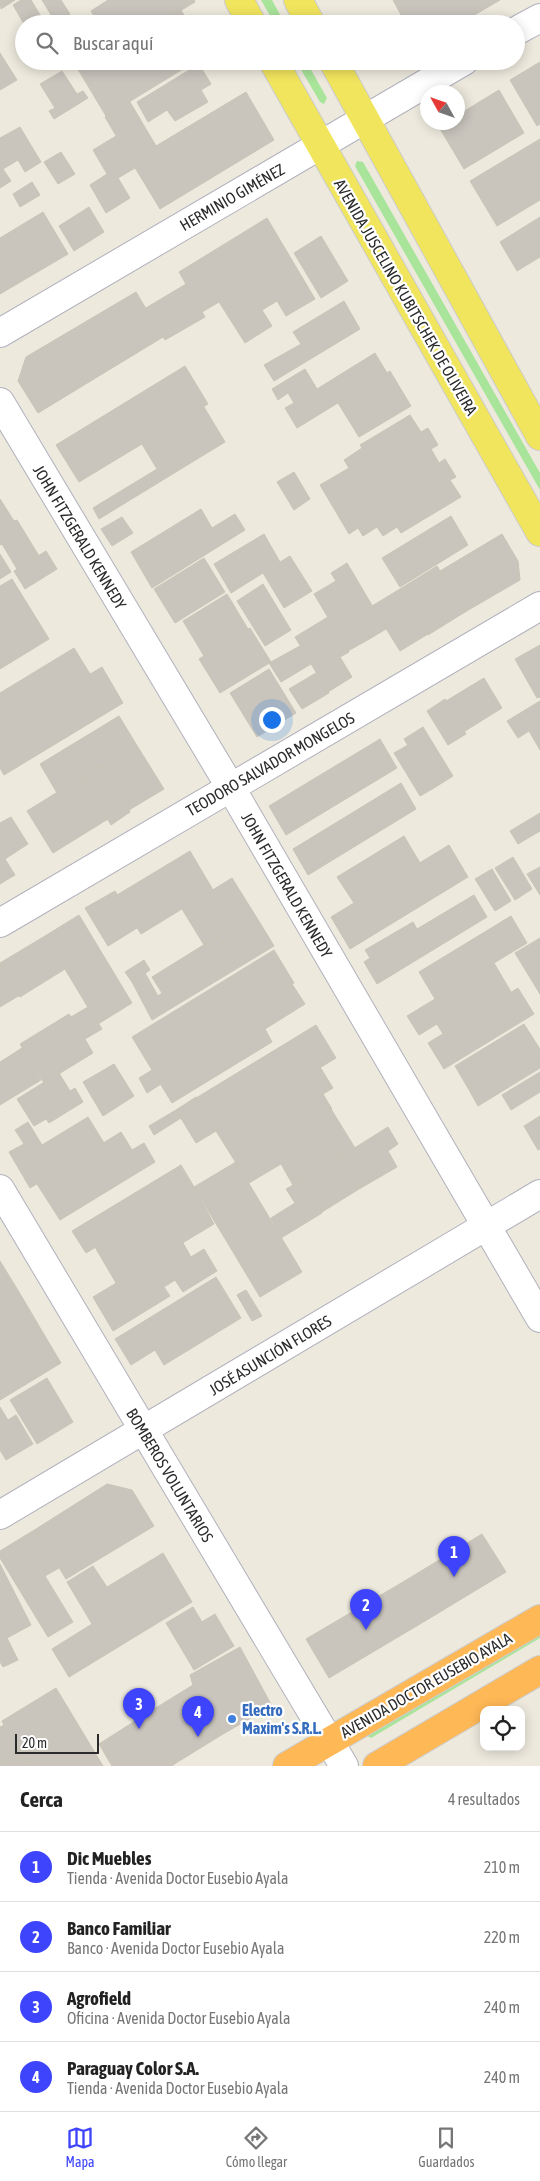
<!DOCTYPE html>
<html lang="es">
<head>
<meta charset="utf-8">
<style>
  body { margin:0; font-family:"Asap Condensed",sans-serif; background:#f6f6f6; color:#222 }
  .controls { position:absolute; right:15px; bottom:15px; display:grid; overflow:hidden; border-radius:10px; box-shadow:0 2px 12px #0003 }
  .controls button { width:45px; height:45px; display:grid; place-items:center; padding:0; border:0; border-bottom:1px solid #e0e0e0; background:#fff; color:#222; font:25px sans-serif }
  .compass { position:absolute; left:420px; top:85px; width:45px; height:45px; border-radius:50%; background:#fff; box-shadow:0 2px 12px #0003; rotate:310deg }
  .scale { position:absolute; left:15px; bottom:12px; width:84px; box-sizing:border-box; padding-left:5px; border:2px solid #2b2b2b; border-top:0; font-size:14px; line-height:18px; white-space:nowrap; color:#2b2b2b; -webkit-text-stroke:4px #fff; paint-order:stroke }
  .you { position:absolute; left:271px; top:719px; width:18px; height:18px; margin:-12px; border:4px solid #fff; border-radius:50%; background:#1a73e8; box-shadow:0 0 0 8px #1a73e833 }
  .badge { display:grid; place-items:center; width:32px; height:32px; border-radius:50%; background:#3d44fb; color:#fff; font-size:16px; font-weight:700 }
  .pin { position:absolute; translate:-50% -41px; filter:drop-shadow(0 1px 2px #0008) }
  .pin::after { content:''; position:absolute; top:26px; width:18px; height:15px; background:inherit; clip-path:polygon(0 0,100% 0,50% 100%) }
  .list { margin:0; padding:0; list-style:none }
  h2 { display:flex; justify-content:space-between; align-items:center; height:65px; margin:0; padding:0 20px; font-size:21px }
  h2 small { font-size:16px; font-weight:400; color:#767676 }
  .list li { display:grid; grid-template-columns:32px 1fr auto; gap:15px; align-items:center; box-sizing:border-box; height:70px; padding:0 20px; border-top:1px solid #e0e0e0 }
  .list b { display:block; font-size:19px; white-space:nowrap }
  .list p { margin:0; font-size:16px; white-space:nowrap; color:#767676 }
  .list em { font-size:16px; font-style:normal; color:#767676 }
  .icon { flex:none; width:28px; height:28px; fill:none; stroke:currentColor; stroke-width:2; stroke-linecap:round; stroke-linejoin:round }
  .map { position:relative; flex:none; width:540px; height:1766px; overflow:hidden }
  .search { position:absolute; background:#fff; box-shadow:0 2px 12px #0003; left:15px; right:15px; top:15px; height:55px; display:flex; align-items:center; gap:12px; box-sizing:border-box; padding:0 18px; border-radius:28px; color:#767676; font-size:19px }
  .sheet { height:345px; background:#fff }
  nav { display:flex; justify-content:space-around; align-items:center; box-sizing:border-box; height:70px; border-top:1px solid #e0e0e0; background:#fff; font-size:14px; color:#767676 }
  nav a { display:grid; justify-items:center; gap:2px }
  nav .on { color:#3d44fb }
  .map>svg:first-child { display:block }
</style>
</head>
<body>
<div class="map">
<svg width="540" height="1766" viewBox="0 0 540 1766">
  <rect width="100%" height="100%" fill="#ede9dd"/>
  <!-- green -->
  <path fill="#a8e49a" d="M261,0H272L285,24H275Z
    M296,61H306L327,98L324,104L320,102Z
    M357,161L363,162L540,473V490L355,166Z
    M540,1630V1638L371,1738L366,1735Z"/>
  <!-- building -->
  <path fill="#c9c5bd" stroke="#c8c5b7" d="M0,0H15L1,9Z
    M21,0H31L42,18L32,24H24L13,5Z
    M42,0H61L70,14L56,23Z
    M108,0H194L195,2L158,24H99L91,11Z
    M393,0H500L459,24H406Z
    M181,10L189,24H158Z
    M84,16L89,24H71Z
    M0,53L17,80L0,90Z
    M73,61H96L79,71Z
    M96,61H196L106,116L79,71Z
    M540,62V124L537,126L510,80Z
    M199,64L211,84L201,90L208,102L175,121L167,110L148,122L137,102Z
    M62,71L77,94L83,91L88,98L54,119L49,111L55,108L40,84Z
    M499,90L524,133L464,169L439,127L446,122H458V115Z
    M246,92L274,140L160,209L131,161Z
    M130,102L156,146L131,161L105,117Z
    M20,127L41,162L25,172L18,160L3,169L11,181L0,188V138Z
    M116,136L135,168L118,178L130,198L106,213L90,185L107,174L93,150Z
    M540,139V200L497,226L470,181Z
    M61,152L75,174L58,184L44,162Z
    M32,182L40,195L20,207L13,194Z
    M89,207L104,232L74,251L59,226Z
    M43,212L68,254L0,294V238Z
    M540,217V257L517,271L500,242Z
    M267,218L315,299L286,316L277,301L262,310L272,326L245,343L219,302L202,312L179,272Z
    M321,236L348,281L321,298L294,253Z
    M186,284L205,317L165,340L146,308Z
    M136,292L163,337L38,413L18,381L26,357Z
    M344,301L360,329L274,381L264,365L301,344L293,332Z
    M375,353L387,373L297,428L285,408L294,403L288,393L278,400L272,389L305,369L317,389Z
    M185,366L208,404L79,482L56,445Z
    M390,371L411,406L359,437L338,403Z
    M204,407L225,442L99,519L93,508L157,469L142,444Z
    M410,415L421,432L428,428L438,445L431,449L439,463L445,459L456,477L450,480L461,497L401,533L397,527L383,536L377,527L363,536L358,528L349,534L320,485L349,468L344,460L362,448L360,445Z
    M294,472L310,499L294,510L277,482Z
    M0,499L14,521L17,520L39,556L17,569L2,544L0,545Z
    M201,509L212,528L235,514L245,530L152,588L131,552Z
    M451,516L468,545L400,587L382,558Z
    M122,517L133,533L112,546L101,529Z
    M264,534L280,562L290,556L312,591L284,608L263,573L231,593L214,564Z
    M502,534L518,561L520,580L465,612L440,571Z
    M46,551L57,569L25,589L14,571Z
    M0,554L11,572L0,579Z
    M204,558L225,592L175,623L154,589Z
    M347,563L386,629L371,638L331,573Z
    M437,566L465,612L428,635L400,589Z
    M12,579L33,613L0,633V586Z
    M336,581L371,638L348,651L314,594Z
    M263,584L291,630L265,646L237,601Z
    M400,589L428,634L400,651L372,606Z
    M227,594L248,629L204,656L183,621Z
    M33,613L49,639L0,669V633Z
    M328,617L349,652L340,657L352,677L328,692L295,637Z
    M250,628L271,662L220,693L199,659Z
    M540,645V697L537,698L515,659Z
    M300,646L311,664L281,682L269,663Z
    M74,648L90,674L0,728V693Z
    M102,667L123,703L4,775L0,768V728Z
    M269,669L296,713L257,737L230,693Z
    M316,673L329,693L302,709L289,689Z
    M484,678L502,708L465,731L446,701Z
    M445,699L466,734L448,745L427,711Z
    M540,701V750L529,731L518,738L507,721Z
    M119,716L136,744L57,793L40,764Z
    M423,727L453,776L434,788L404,739Z
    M380,739L397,768L286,835L269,806Z
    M136,744L164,789L129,810L102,765Z
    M408,745L425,773L411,781L394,753Z
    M102,765L130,812L111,825L82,777Z
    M425,773L434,788L420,796L411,781Z
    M82,777L108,819L53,853L27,811Z
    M401,783L416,809L308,875L293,849Z
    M540,813V831L518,844L510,831Z
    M11,817L28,844L5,859L15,875L0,884V823Z
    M404,836L420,863L354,903L337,877Z
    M449,845L468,877L350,949L331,917Z
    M190,851L213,890L141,934L117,895Z
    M513,857L532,889L515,900L495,868Z
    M540,867V895L527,874Z
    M492,869L511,901L495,911L475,879Z
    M232,878L265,931L229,953L218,936L204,945L182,909Z
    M115,891L137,928L108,946L85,908Z
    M474,895L487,917L377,984L364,962L370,958L365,950L413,922L417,929Z
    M79,915L132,1003L98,1024L45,936Z
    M511,916L527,943L435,999L419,972Z
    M265,931L274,946L152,1020L132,982L145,973L158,996L162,993L152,977L218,936L229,953Z
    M45,936L65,969L20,997L0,963Z
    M540,938V994L515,953Z
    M274,950L294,983L152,1070L132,1037Z
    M144,960L150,970L132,982L125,972Z
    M0,963L20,995L0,1007Z
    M494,963L511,992L443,1034L437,1024L419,1035L407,1016Z
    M292,984L305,1004L265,1029L272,1042L172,1103L152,1070Z
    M518,988L534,1014L444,1069L428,1043Z
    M88,1007L102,1029L85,1039L93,1053L44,1083L20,1044L69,1014L71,1017Z
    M524,1024L538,1046L468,1088L455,1066Z
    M316,1025L336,1058L216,1131L196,1098Z
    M538,1046L540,1050V1068L478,1106L468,1088Z
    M22,1048L41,1080L0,1105V1062Z
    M114,1064L134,1096L103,1116L83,1082Z
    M320,1067L333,1088L323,1094L332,1109L238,1166L216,1131Z
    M152,1070L161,1084L147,1093L139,1078Z
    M540,1072V1092L511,1110L502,1095Z
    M59,1073L70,1091L75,1088L83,1102L49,1123L46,1119L34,1126L17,1099Z
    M196,1097L216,1131L196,1143L176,1110Z
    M331,1109L355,1148L293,1185L281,1164L249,1183L238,1166Z
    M176,1110L181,1118L154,1135L149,1126Z
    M540,1116V1149L538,1150L524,1126Z
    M88,1117L104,1143L30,1188L9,1152L24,1144L15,1130L28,1122L42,1145Z
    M388,1127L398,1144L388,1151L397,1167L359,1189L340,1157Z
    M121,1132L132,1150L144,1143L155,1162L60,1220L37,1184Z
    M340,1157L359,1189L322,1212L302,1180Z
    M236,1162L302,1272L260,1297L194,1187Z
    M181,1165L194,1187L86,1253L72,1231Z
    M302,1180L322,1213L281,1238L271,1218L295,1203L286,1189Z
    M194,1187L214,1224L116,1283L95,1247Z
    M183,1243L191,1257L204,1249L217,1271L183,1292L175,1280L164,1287L170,1296L113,1331L93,1297Z
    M0,1261L19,1292L0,1304Z
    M216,1277L241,1318L164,1365L155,1350L131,1365L115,1339Z
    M246,1290L262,1316L252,1321L237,1295Z
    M19,1292L39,1326L0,1350V1304Z
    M39,1326L61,1363L0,1400V1350Z
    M47,1378L73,1422L37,1444L10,1400Z
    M0,1407L8,1420L16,1415L33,1444L6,1460L0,1450Z
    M107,1484L132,1490L154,1526L66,1579L36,1529Z
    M36,1529L59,1568L45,1576L73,1622L48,1637L0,1558V1551Z
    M482,1534L506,1572L425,1621L403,1582Z
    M163,1553L192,1602L69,1677L52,1649L92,1624L67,1582L93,1566L107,1587Z
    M0,1564L31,1625L7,1638L18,1660L3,1667L0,1662Z
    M403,1582L425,1621L329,1678L306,1639Z
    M193,1607L202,1622L175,1638L166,1623Z
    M215,1614L234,1646L194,1670L175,1638Z
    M240,1647L272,1706L223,1734L193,1685L190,1675Z
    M193,1685L223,1734L176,1763L146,1714Z
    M56,1688L103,1766H29L4,1725L2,1721Z
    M146,1714L176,1763L172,1766H112L99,1744Z
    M4,1725L29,1766H0V1727Z"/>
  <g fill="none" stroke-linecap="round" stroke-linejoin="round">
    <defs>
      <path id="street" d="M516,31L540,18
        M0,333L464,61
        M0,402L231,788L540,1318
        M0,1189L344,1766"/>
      <path id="secondary" d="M0,923L540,606
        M0,1515L540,1194"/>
      <path id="primary" d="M239,0L252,24
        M298,0L311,24
        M273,61L540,532
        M333,61L540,436"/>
      <path id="highway" d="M287,1766L540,1619
        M377,1766L540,1670"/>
    </defs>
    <!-- street casing -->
    <use href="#street" stroke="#b1b1bf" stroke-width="30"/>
    <!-- secondary casing -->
    <use href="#secondary" stroke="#b1b1bf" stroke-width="30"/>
    <!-- primary casing -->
    <use href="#primary" stroke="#ccc" stroke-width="30"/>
    <!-- highway casing -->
    <use href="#highway" stroke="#ccc" stroke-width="30"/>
    <!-- street -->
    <use href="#street" stroke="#fff" stroke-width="28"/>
    <!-- secondary -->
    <use href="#secondary" stroke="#fff" stroke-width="28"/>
    <!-- primary -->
    <use href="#primary" stroke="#f1e55e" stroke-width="28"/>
    <!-- highway -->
    <use href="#highway" stroke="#ffb856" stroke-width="28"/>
  </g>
  <!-- markers -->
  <circle fill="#3f7fe0" stroke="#fff" stroke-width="2" cx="232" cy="1719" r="5"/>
  <g text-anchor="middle" stroke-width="4.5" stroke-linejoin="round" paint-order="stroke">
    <!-- street labels -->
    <g font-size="16" fill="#2b2b2b" stroke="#fff">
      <text transform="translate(232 197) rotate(-30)" y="6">HERMINIO GIMÉNEZ</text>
      <text transform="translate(406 297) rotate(60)" y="6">AVENIDA JUSCELINO KUBITSCHEK DE OLIVEIRA</text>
      <text transform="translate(80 537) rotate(59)" y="6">JOHN FITZGERALD KENNEDY</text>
      <text transform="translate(270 764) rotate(-30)" y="6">TEODORO SALVADOR MONGELOS</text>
      <text transform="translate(287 885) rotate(60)" y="6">JOHN FITZGERALD KENNEDY</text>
      <text transform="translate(270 1355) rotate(-31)" y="6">JOSÉ ASUNCIÓN FLORES</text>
      <text transform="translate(170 1475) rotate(59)" y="6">BOMBEROS VOLUNTARIOS</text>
      <text transform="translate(426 1685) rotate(-30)" y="6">AVENIDA DOCTOR EUSEBIO AYALA</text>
    </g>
    <!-- shop labels -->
    <g font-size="16" font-weight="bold" fill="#366cbe" stroke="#fff" text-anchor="start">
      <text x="242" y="1716">Electro<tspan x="242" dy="18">Maxim's S.R.L.</tspan></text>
    </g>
  </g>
</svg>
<div class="controls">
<button><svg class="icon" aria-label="locate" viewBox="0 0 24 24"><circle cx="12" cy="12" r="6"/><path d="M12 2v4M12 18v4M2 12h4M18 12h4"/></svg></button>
</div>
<svg class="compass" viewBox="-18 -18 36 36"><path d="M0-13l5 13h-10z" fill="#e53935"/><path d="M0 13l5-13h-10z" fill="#767676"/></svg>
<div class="scale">20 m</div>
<div class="you"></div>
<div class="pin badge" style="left:454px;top:1577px">1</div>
<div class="pin badge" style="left:366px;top:1630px">2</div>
<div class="pin badge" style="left:139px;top:1729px">3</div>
<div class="pin badge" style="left:198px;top:1737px">4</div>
<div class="search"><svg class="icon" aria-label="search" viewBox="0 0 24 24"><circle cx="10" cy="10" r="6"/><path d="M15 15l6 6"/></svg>Buscar aquí</div>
</div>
<section class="sheet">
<h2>Cerca<small>4 resultados</small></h2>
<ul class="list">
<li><span class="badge">1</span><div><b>Dic Muebles</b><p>Tienda · Avenida Doctor Eusebio Ayala</p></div><em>210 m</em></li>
<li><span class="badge">2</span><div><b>Banco Familiar</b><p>Banco · Avenida Doctor Eusebio Ayala</p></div><em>220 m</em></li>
<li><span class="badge">3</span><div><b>Agrofield</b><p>Oficina · Avenida Doctor Eusebio Ayala</p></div><em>240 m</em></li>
<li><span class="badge">4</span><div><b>Paraguay Color S.A.</b><p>Tienda · Avenida Doctor Eusebio Ayala</p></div><em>240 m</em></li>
</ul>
</section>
<nav>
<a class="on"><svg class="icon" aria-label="map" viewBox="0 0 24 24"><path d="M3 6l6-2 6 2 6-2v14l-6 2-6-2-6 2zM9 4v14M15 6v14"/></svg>Mapa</a>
<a><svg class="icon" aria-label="directions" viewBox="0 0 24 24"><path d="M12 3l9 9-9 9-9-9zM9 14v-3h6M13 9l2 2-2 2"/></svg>Cómo llegar</a>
<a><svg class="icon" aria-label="saved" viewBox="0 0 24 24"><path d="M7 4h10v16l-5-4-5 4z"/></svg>Guardados</a>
</nav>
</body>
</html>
